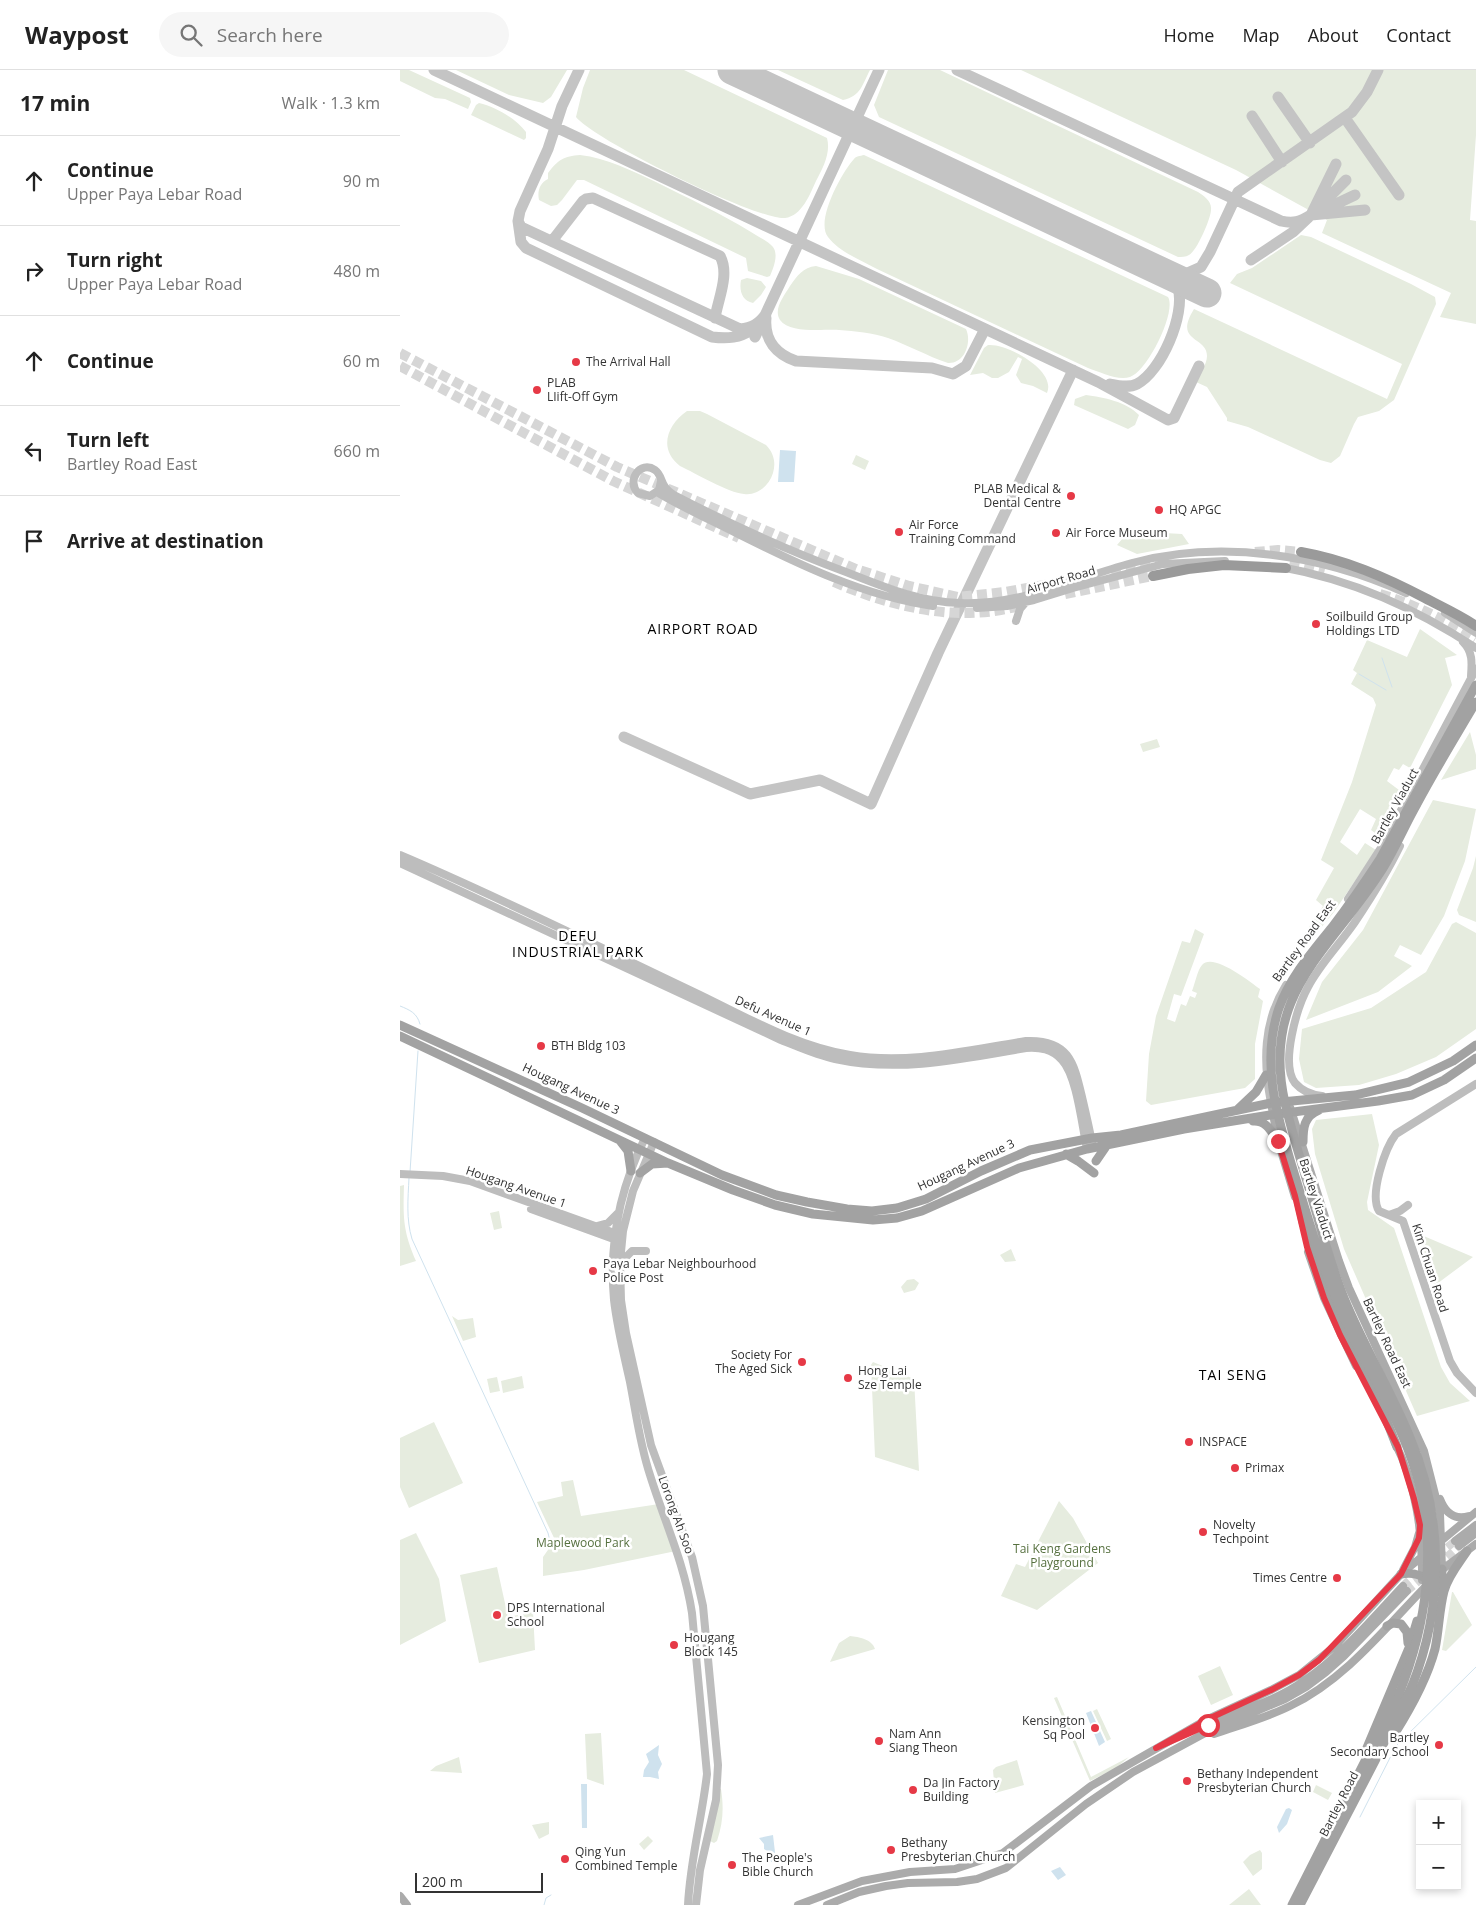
<!DOCTYPE html>
<html lang="en">
<head>
<meta charset="utf-8">
<style>
  body { margin:0; font-family:"Open Sans",sans-serif; background:#f6f6f6; color:#222 }
  .controls { position:absolute; right:15px; bottom:15px; display:grid; overflow:hidden; border-radius:0px; box-shadow:0 2px 8px #0003 }
  .controls button { width:45px; height:45px; display:grid; place-items:center; padding:0; border:0; border-bottom:1px solid #e0e0e0; background:#fff; color:#222; font:25px sans-serif }
  .scale { position:absolute; left:15px; bottom:12px; width:128px; box-sizing:border-box; padding-left:5px; border:2px solid #333; border-top:0; font-size:14px; line-height:18px; white-space:nowrap; color:#333; -webkit-text-stroke:4px #fff; paint-order:stroke }
  .stop { position:absolute; width:15px; height:15px; margin:-11px; border:4px solid #e63946; border-radius:50%; background:#fff }
  .stop.end { background:#e63946; border-color:#fff; box-shadow:0 1px 5px #0008 }
  .list { margin:0; padding:0; list-style:none }
  h2 { display:flex; justify-content:space-between; align-items:center; height:65px; margin:0; padding:0 20px; font-size:21px }
  h2 small { font-size:16px; font-weight:400; color:#767676 }
  .list li { display:grid; grid-template-columns:32px 1fr auto; gap:15px; align-items:center; box-sizing:border-box; height:90px; padding:0 20px; border-top:1px solid #e0e0e0 }
  .list b { display:block; font-size:19px; white-space:nowrap }
  .list p { margin:0; font-size:16px; white-space:nowrap; color:#767676 }
  .list em { font-size:16px; font-style:normal; color:#767676 }
  .icon { flex:none; width:28px; height:28px; fill:none; stroke:currentColor; stroke-width:2; stroke-linecap:round; stroke-linejoin:round }
  .map { position:relative; flex:none; width:1076px; height:1835px; overflow:hidden }
  header { display:flex; align-items:center; gap:30px; box-sizing:border-box; height:70px; padding:0 25px; background:#fff; border-bottom:1px solid #e0e0e0 }
  header strong { font-size:24px }
  nav { display:flex; gap:28px; margin-inline-start:auto; font-size:18px }
  .search { width:350px; height:45px; background:#f6f6f6; display:flex; align-items:center; gap:12px; box-sizing:border-box; padding:0 18px; border-radius:28px; color:#767676; font-size:19px }
  main { display:flex }
  aside { flex:1; background:#fff }
  .map>svg:first-child { display:block }
</style>
</head>
<body>
<header>
<strong>Waypost</strong>
<div class="search"><svg class="icon" aria-label="search" viewBox="0 0 24 24"><circle cx="10" cy="10" r="6"/><path d="M15 15l6 6"/></svg>Search here</div>
<nav><a>Home</a><a>Map</a><a>About</a><a>Contact</a></nav>
</header>
<main>
<aside>
<h2>17 min<small>Walk · 1.3 km</small></h2>
<ul class="list">
<li><svg class="icon" aria-label="ahead" viewBox="0 0 24 24"><path d="M12 20V5M6 11l6-6 6 6"/></svg><div><b>Continue</b><p>Upper Paya Lebar Road</p></div><em>90 m</em></li>
<li><svg class="icon" aria-label="right" viewBox="0 0 24 24"><path d="M7 20v-9h11M14 6l5 5-5 5"/></svg><div><b>Turn right</b><p>Upper Paya Lebar Road</p></div><em>480 m</em></li>
<li><svg class="icon" aria-label="ahead" viewBox="0 0 24 24"><path d="M12 20V5M6 11l6-6 6 6"/></svg><div><b>Continue</b></div><em>60 m</em></li>
<li><svg class="icon" aria-label="left" viewBox="0 0 24 24"><path d="M17 20v-9H6M10 6l-5 5 5 5"/></svg><div><b>Turn left</b><p>Bartley Road East</p></div><em>660 m</em></li>
<li><svg class="icon" aria-label="arrive" viewBox="0 0 24 24"><path d="M6 21V4h12l-3 4 3 4H6"/></svg><div><b>Arrive at destination</b></div></li>
</ul>
</aside>
<div class="map">
<svg width="1076" height="1835" viewBox="0 0 1076 1835">
  <rect width="100%" height="100%" fill="#fff"/>
  <!-- green -->
  <path fill="#e6ecdf" d="M0,0H9L70,28L71,32L68,39L45,29L35,28L0,11Z
    M56,0H167L151,27L143,33L109,25Z
    M190,0H284L427,68C431,83 423,98 416,111C410,124 402,146 385,148C358,151 194,70 176,47L183,18Z
    M378,0H470C462,15 461,26 443,30Z
    M488,0H540L798,122C804,126 812,131 811,140C811,148 797,181 789,185C786,187 781,187 778,187L479,47L474,35Z
    M621,0H1076V65L1070,150L1076,151V254L1040,247L1051,223L922,163L927,150L836,100Z
    M79,33C96,37 115,48 126,62V68L124,70L71,45L76,35Z
    M180,85C207,88 232,101 256,112C288,128 320,143 351,162C357,166 368,171 373,177C379,185 373,199 370,206L367,207L348,201L346,188L184,110H177L162,130L157,135L151,136L139,130C137,121 140,113 148,109V103C158,90 164,86 180,85Z
    M464,85L768,227C777,242 747,302 730,307C718,311 700,302 688,298L477,199C461,190 439,182 428,167C415,151 442,102 454,89C456,86 460,86 464,85Z
    M901,165L911,167L1011,214L1035,227L1036,234L994,330L979,341L958,347L954,354L940,386L931,393L920,390L848,357L827,351V348L807,317L796,312C799,304 807,295 807,286C807,266 773,273 794,239L987,329L1002,294L830,213L837,204L852,198Z
    M416,196L459,209L566,259C572,272 565,294 548,293C527,286 508,275 488,268C473,263 455,261 439,260C423,259 390,264 380,250C373,239 384,226 390,216C397,206 403,197 416,196Z
    M347,208L361,211L366,217L361,225L353,233C342,231 339,221 341,210Z
    M588,275C606,273 657,300 647,323L633,316L621,313L616,305L622,289L618,287L609,302L598,308H592L583,303L570,305L584,278Z
    M686,325C703,327 727,332 739,345L735,355L728,359L674,335L675,329Z
    M287,341H300L307,344L366,375C374,383 376,393 373,403C369,416 357,426 344,424C329,423 295,403 280,396C258,379 267,355 287,341Z
    M456,385L469,391L465,400L452,394Z
    M729,461L782,464L789,474L737,484L717,475Z
    M1020,559L1057,585L1045,588L1052,615L1010,698L1003,694L999,700L994,698L987,711L999,720L976,770L972,768L975,763L971,760L976,749L960,739L940,772L957,785L965,773L976,780L934,842L912,869L905,863L923,836L916,830L934,798L921,790L952,712L976,635L973,628L951,614L957,603L953,600L967,570L1007,587Z
    M1070,662L1076,685V699L1041,710Z
    M757,669L760,677L743,682L740,674Z
    M1033,730L1076,739L1065,791L1044,846L1021,885L1000,875L994,886L1012,896L978,922L906,950L922,912L963,860Z
    M1076,786V852L1059,845L1057,840L1073,798Z
    M1056,852L1076,863V959L1036,987L996,1004L959,1015L916,1018L904,1012L899,989L902,959L971,938L1026,902L1052,854Z
    M795,859L804,864L781,926L774,924L767,949L775,952L781,934L786,936L790,926L795,928L797,923L792,921C795,914 797,901 802,895C813,882 850,912 860,919L858,927L863,931L855,974V1009L845,1018L751,1035L746,1031L749,984L756,946L782,871L790,873Z
    M972,1044L979,1075L967,1132L968,1140L994,1158L1041,1297L1050,1313L1070,1331L1017,1346L944,1179L915,1084L912,1059L916,1050Z
    M4,1115C3,1148 3,1161 16,1191L0,1196V1116Z
    M99,1141L102,1158L94,1160L90,1143Z
    M1019,1164L1073,1187L1034,1216Z
    M611,1179L616,1191L605,1192L600,1185Z
    M514,1209L519,1213L515,1220L504,1223L501,1217L507,1210Z
    M52,1246L58,1250L73,1248L76,1267L63,1271Z
    M473,1292L514,1309L519,1401L475,1387L471,1295Z
    M122,1306L124,1318L103,1323L101,1311Z
    M97,1307L100,1321L90,1323L87,1309Z
    M34,1352L63,1413L9,1438L0,1417V1368Z
    M173,1410L181,1446L259,1434L276,1481L184,1500L143,1506V1487L155,1470L137,1432L163,1426L161,1412Z
    M659,1431L673,1448L698,1493L637,1540L601,1526L616,1494L625,1497Z
    M16,1463L39,1509L46,1551L0,1575V1470Z
    M97,1497L108,1547L133,1542L135,1580L79,1593L60,1505Z
    M1052,1522H1053L1072,1555L1046,1581L1042,1580Z
    M450,1566C459,1567 472,1569 475,1579L430,1592L439,1573Z
    M820,1596L833,1625L811,1635L798,1606Z
    M657,1627L691,1707L729,1687L716,1698L690,1711L654,1628Z
    M697,1639L711,1669L707,1671L693,1641Z
    M201,1663L204,1715L187,1709L185,1664Z
    M59,1687L62,1703L30,1701L36,1696Z
    M617,1690L624,1715L595,1723L593,1700L596,1697Z
    M916,1715L932,1723L928,1730L913,1722Z
    M319,1719H321C324,1738 323,1753 317,1771L314,1773L310,1771Z
    M149,1752V1764L139,1769L132,1755Z
    M248,1766L253,1771L244,1780L239,1774Z
    M860,1780L862,1783V1799L853,1806L843,1792L850,1785Z
    M849,1819L861,1835H829Z"/>
  <!-- water -->
  <path fill="#cfe2ee" d="M380,380L396,381L394,412H378Z
    M691,1641L705,1672L699,1676L686,1643Z
    M259,1675L258,1685L262,1694L258,1702L259,1709L250,1707H243L244,1700L249,1692L246,1684Z
    M181,1714H187V1758H182Z
    M889,1738L892,1740L887,1754L879,1763L877,1757L886,1739Z
    M373,1765L376,1791L371,1792L367,1781L364,1779V1774L359,1768Z
    M660,1797L666,1805L658,1810L651,1801Z"/>
  <g fill="none" stroke-linecap="round" stroke-linejoin="round">
    <!-- stream -->
    <path stroke="#cfe2ee" stroke-width="1" d="M982,588L992,617
      M959,604L986,620
      M0,936C10,940 17,943 20,954
      M10,1102L18,981
      M9,1108C8,1129 6,1149 12,1169L148,1463L150,1471
      M960,1747L996,1676L1076,1597
      M144,1835L146,1828L151,1825"/>
    <!-- taxiway -->
    <path stroke="#c4c4c4" stroke-width="11" d="M34,0L698,312L768,350L774,348L799,296
      M179,0L162,36L148,79L120,141L118,151L121,157L340,259C352,258 359,254 366,244
      M557,0L881,151C893,154 900,152 911,145L893,162L851,190
      M878,27L910,73
      M852,46L882,92
      M945,48L999,125
      M917,139L946,110
      M919,142L955,125
      M911,145L936,94
      M911,145L965,140
      M118,151L121,172L126,178L312,267C328,269 339,268 353,259
      M152,171L183,131L186,129L193,128L320,186C330,204 318,229 315,248
      M764,203L783,205L801,197L810,182L838,122L952,42L967,22L978,0
      M366,248C364,270 376,284 396,291L532,298L553,304L566,296L585,259
      M355,267L479,0
      M710,314C719,316 729,318 737,314C761,302 786,244 778,218C776,212 771,208 765,204
      M224,667L350,724L420,710L471,734L538,583L673,300"/>
    <!-- runway -->
    <path stroke="#c4c4c4" stroke-width="29" d="M332,0L807,223"/>
    <!-- primary-tunnel -->
    <path stroke="#d6d6d6" stroke-width="8" stroke-dasharray="8 4" stroke-linecap="butt" d="M1038,1485L1055,1471
      M1038,1495L1059,1476
      M1003,1516L1018,1502
      M1007,1521L1026,1505"/>
    <!-- motorway-tunnel -->
    <path stroke="#d6d6d6" stroke-width="10" stroke-dasharray="10 5" stroke-linecap="butt" d="M0,283L217,397L456,499L509,516L558,527L605,522L672,510
      M0,296L213,411L339,468
      M855,482L878,480L901,482
      M890,491L925,499
      M711,502L760,491
      M434,512C491,537 558,553 619,536
      M665,524L753,506
      M980,524C1014,534 1045,550 1076,568"/>
    <!-- secondary -->
    <path stroke="#bdbdbd" stroke-width="8" d="M261,411L259,420L250,426L238,423C226,411 240,390 255,400C261,404 261,412 265,417C267,420 271,423 274,425C330,454 387,480 446,502C484,517 519,532 560,533C620,536 675,508 732,493C822,469 922,485 1006,523
      M257,422C283,438 311,450 338,464C400,495 464,526 533,536
      M881,497C953,510 1015,538 1076,578
      M577,538L607,536L634,530L673,518L763,494L825,491
      M1045,543L1076,563
      M616,551L620,539L626,532
      M1063,572C1073,582 1072,593 1071,606
      M0,785C99,827 195,875 292,921C343,945 394,976 450,985C508,995 568,980 626,971C669,969 674,993 682,1027C686,1044 690,1061 693,1078
      M0,793L381,970C399,977 416,985 435,989C499,1003 563,989 626,978C640,977 652,979 662,990C677,1006 682,1056 687,1079
      M948,829L981,778L1076,599
      M1076,1014L996,1064C985,1078 969,1125 979,1141L1003,1151L1050,1291L1057,1303L1076,1323
      M922,1026C911,1025 902,1021 895,1013C880,994 897,937 908,917C920,894 940,874 955,852C971,828 987,803 1000,776
      M871,1033C863,992 863,952 886,915
      M245,1068C220,1118 209,1174 214,1230C217,1257 224,1285 230,1312C236,1343 240,1375 250,1405C265,1453 284,1492 292,1543L307,1704C302,1748 290,1791 288,1835
      M254,1072L233,1121L223,1161L220,1192L221,1230L226,1263L251,1375L292,1487L303,1536L318,1695L316,1730L300,1800L296,1835
      M0,1104L43,1106L70,1111L220,1165
      M131,1139L219,1171
      M989,1145L1000,1141L1008,1135
      M197,1156L208,1153L218,1143
      M221,1192L232,1181H246"/>
    <!-- primary -->
    <path stroke="#ababab" stroke-width="8" d="M871,1033L878,1071L895,1127
      M890,1037L939,1191L949,1218L1024,1381L1040,1444L1042,1499
      M908,1182L924,1228L956,1296
      M995,1373C1016,1413 1023,1466 1022,1510
      M1040,1429C1045,1442 1054,1451 1069,1446
      M1055,1471L1076,1455
      M1059,1476L1076,1463
      M1003,1500L1015,1477L1019,1463
      M1039,1502L1076,1474
      M804,1656C837,1642 874,1632 904,1611C942,1585 972,1549 1003,1516
      M814,1664C840,1655 866,1648 890,1636C945,1610 986,1557 1028,1514
      M0,1826L7,1835
      M398,1835L462,1811L510,1802L555,1799L603,1783L691,1716L806,1650L871,1620L899,1605L935,1576L1001,1504L1076,1442
      M427,1835L459,1822L486,1816L508,1813L557,1812L577,1809L606,1798L686,1734L733,1702L807,1662L885,1629L906,1617L926,1602L944,1586L1007,1521"/>
    <!-- trunk -->
    <path stroke="#a2a2a2" stroke-width="9" d="M0,955L182,1038L322,1105L376,1125L407,1132L447,1139L472,1141L497,1138L526,1129L581,1101L630,1080L692,1068L721,1065L871,1033L955,1025L1009,1012L1053,991L1076,975
      M0,966L268,1093L333,1120L375,1135L413,1144L473,1150L497,1148L522,1141L619,1098L687,1079L784,1059L870,1045L978,1031L1012,1025L1044,1010L1076,988
      M837,1040L856,1022L866,1005
      M853,1051C866,1050 871,1061 878,1071
      M221,1072L228,1081L231,1101
      M903,1072C903,1058 904,1046 919,1040
      M666,1084L678,1091L694,1103
      M696,1091L707,1075
      M240,1103L252,1094L268,1093
      M896,1121L903,1152L920,1204L963,1303L984,1344L997,1377
      M1001,1504C1013,1502 1022,1504 1031,1513
      M1041,1523L1042,1499
      M987,1556L993,1553L1001,1554L1007,1562L1008,1573
      M995,1663C1012,1636 1027,1609 1035,1579C1039,1560 1039,1540 1044,1521C1048,1506 1059,1493 1067,1481
      M966,1680L1009,1578L1017,1551
      M892,1835L999,1624
      M900,1835L975,1691L1012,1616"/>
    <!-- motorway -->
    <path stroke="#9a9a9a" stroke-width="10" d="M901,482C946,490 985,507 1025,528C1042,537 1060,545 1076,556
      M753,506L788,499L824,495L886,498"/>
    <!-- trunk-bridge -->
    <path stroke="#a2a2a2" stroke-width="9" d="M1012,1616C1044,1535 1044,1446 1009,1365C990,1319 963,1275 944,1228C932,1198 923,1166 914,1135C904,1101 893,1067 885,1033C860,922 931,881 983,798C996,777 1005,755 1017,734C1035,700 1056,666 1076,632
      M999,1624C1027,1554 1038,1476 1016,1403C1000,1348 967,1299 944,1247C922,1198 907,1145 891,1093C876,1042 861,991 879,938C890,907 912,882 933,856C950,834 965,812 980,789L1076,615"/>
  </g>
  <g fill="none" stroke-linecap="round" stroke-linejoin="round">
    <!-- route -->
    <path stroke="#e63946" stroke-width="6" d="M808,1655L756,1678L806,1650L871,1620L899,1605L919,1590L1001,1504L1019,1468L1020,1455L1014,1429L998,1377L940,1265L924,1228L907,1177L895,1126L878,1071"/>
  </g>
  <!-- markers -->
  <g fill="#e63946" stroke="#fff" stroke-width="2">
    <circle cx="176" cy="292" r="5"/>
    <circle cx="137" cy="320" r="5"/>
    <circle cx="671" cy="426" r="5"/>
    <circle cx="759" cy="440" r="5"/>
    <circle cx="499" cy="462" r="5"/>
    <circle cx="656" cy="463" r="5"/>
    <circle cx="916" cy="554" r="5"/>
    <circle cx="141" cy="976" r="5"/>
    <circle cx="193" cy="1201" r="5"/>
    <circle cx="402" cy="1292" r="5"/>
    <circle cx="448" cy="1308" r="5"/>
    <circle cx="789" cy="1372" r="5"/>
    <circle cx="835" cy="1398" r="5"/>
    <circle cx="803" cy="1462" r="5"/>
    <circle cx="937" cy="1508" r="5"/>
    <circle cx="97" cy="1545" r="5"/>
    <circle cx="274" cy="1575" r="5"/>
    <circle cx="695" cy="1658" r="5"/>
    <circle cx="479" cy="1671" r="5"/>
    <circle cx="1039" cy="1675" r="5"/>
    <circle cx="787" cy="1711" r="5"/>
    <circle cx="513" cy="1720" r="5"/>
    <circle cx="491" cy="1780" r="5"/>
    <circle cx="165" cy="1789" r="5"/>
    <circle cx="332" cy="1795" r="5"/>
  </g>
  <g text-anchor="middle" stroke-width="5" stroke-linejoin="round" paint-order="stroke">
    <!-- poi labels -->
    <g font-size="12" fill="#333" stroke="#fff" text-anchor="start">
      <text x="186" y="296">The Arrival Hall</text>
      <text x="147" y="317">PLAB<tspan x="147" dy="14">LIift-Off Gym</tspan></text>
      <text x="661" y="423" text-anchor="end">PLAB Medical &amp;<tspan x="661" dy="14">Dental Centre</tspan></text>
      <text x="769" y="444">HQ APGC</text>
      <text x="509" y="459">Air Force<tspan x="509" dy="14">Training Command</tspan></text>
      <text x="666" y="467">Air Force Museum</text>
      <text x="926" y="551">Soilbuild Group<tspan x="926" dy="14">Holdings LTD</tspan></text>
      <text x="151" y="980">BTH Bldg 103</text>
      <text x="203" y="1198">Paya Lebar Neighbourhood<tspan x="203" dy="14">Police Post</tspan></text>
      <text x="392" y="1289" text-anchor="end">Society For<tspan x="392" dy="14">The Aged Sick</tspan></text>
      <text x="458" y="1305">Hong Lai<tspan x="458" dy="14">Sze Temple</tspan></text>
      <text x="799" y="1376">INSPACE</text>
      <text x="845" y="1402">Primax</text>
      <text x="813" y="1459">Novelty<tspan x="813" dy="14">Techpoint</tspan></text>
      <text x="927" y="1512" text-anchor="end">Times Centre</text>
      <text x="107" y="1542">DPS International<tspan x="107" dy="14">School</tspan></text>
      <text x="284" y="1572">Hougang<tspan x="284" dy="14">Block 145</tspan></text>
      <text x="685" y="1655" text-anchor="end">Kensington<tspan x="685" dy="14">Sq Pool</tspan></text>
      <text x="489" y="1668">Nam Ann<tspan x="489" dy="14">Siang Theon</tspan></text>
      <text x="1029" y="1672" text-anchor="end">Bartley<tspan x="1029" dy="14">Secondary School</tspan></text>
      <text x="797" y="1708">Bethany Independent<tspan x="797" dy="14">Presbyterian Church</tspan></text>
      <text x="523" y="1717">Da Jin Factory<tspan x="523" dy="14">Building</tspan></text>
      <text x="501" y="1777">Bethany<tspan x="501" dy="14">Presbyterian Church</tspan></text>
      <text x="175" y="1786">Qing Yun<tspan x="175" dy="14">Combined Temple</tspan></text>
      <text x="342" y="1792">The People's<tspan x="342" dy="14">Bible Church</tspan></text>
    </g>
    <!-- street labels -->
    <g font-size="12" fill="#333" stroke="#fff">
      <text transform="translate(661 510) rotate(-16)" y="4">Airport Road</text>
      <text transform="translate(995 736) rotate(-61)" y="4">Bartley Viaduct</text>
      <text transform="translate(904 871) rotate(-54)" y="4">Bartley Road East</text>
      <text transform="translate(373 946) rotate(24)" y="4">Defu Avenue 1</text>
      <text transform="translate(171 1019) rotate(25)" y="4">Hougang Avenue 3</text>
      <text transform="translate(566 1095) rotate(-25)" y="4">Hougang Avenue 3</text>
      <text transform="translate(116 1117) rotate(19)" y="4">Hougang Avenue 1</text>
      <text transform="translate(916 1129) rotate(72)" y="4">Bartley Viaduct</text>
      <text transform="translate(1030 1198) rotate(72)" y="4">Kim Chuan Road</text>
      <text transform="translate(987 1273) rotate(65)" y="4">Bartley Road East</text>
      <text transform="translate(276 1445) rotate(70)" y="4">Lorong Ah Soo</text>
      <text transform="translate(939 1734) rotate(-63)" y="4">Bartley Road</text>
    </g>
    <!-- park labels -->
    <g font-size="12" fill="#56703f" stroke="#fff">
      <text x="183" y="1477">Maplewood Park</text>
      <text x="662" y="1483">Tai Keng Gardens<tspan x="662" dy="14">Playground</tspan></text>
    </g>
    <!-- neighbourhood labels -->
    <g font-size="14" letter-spacing="1" fill="#000" stroke="#fff">
      <text x="303" y="564">AIRPORT ROAD</text>
      <text x="178" y="871">DEFU<tspan x="178" dy="16">INDUSTRIAL PARK</tspan></text>
      <text x="833" y="1310">TAI SENG</text>
    </g>
  </g>
</svg>
<div class="controls">
<button>+</button>
<button>−</button>
</div>
<div class="scale">200 m</div>
<div class="stop" style="left:808px;top:1655px"></div>
<div class="stop end" style="left:878px;top:1071px"></div>
</div>
</main>
</body>
</html>
